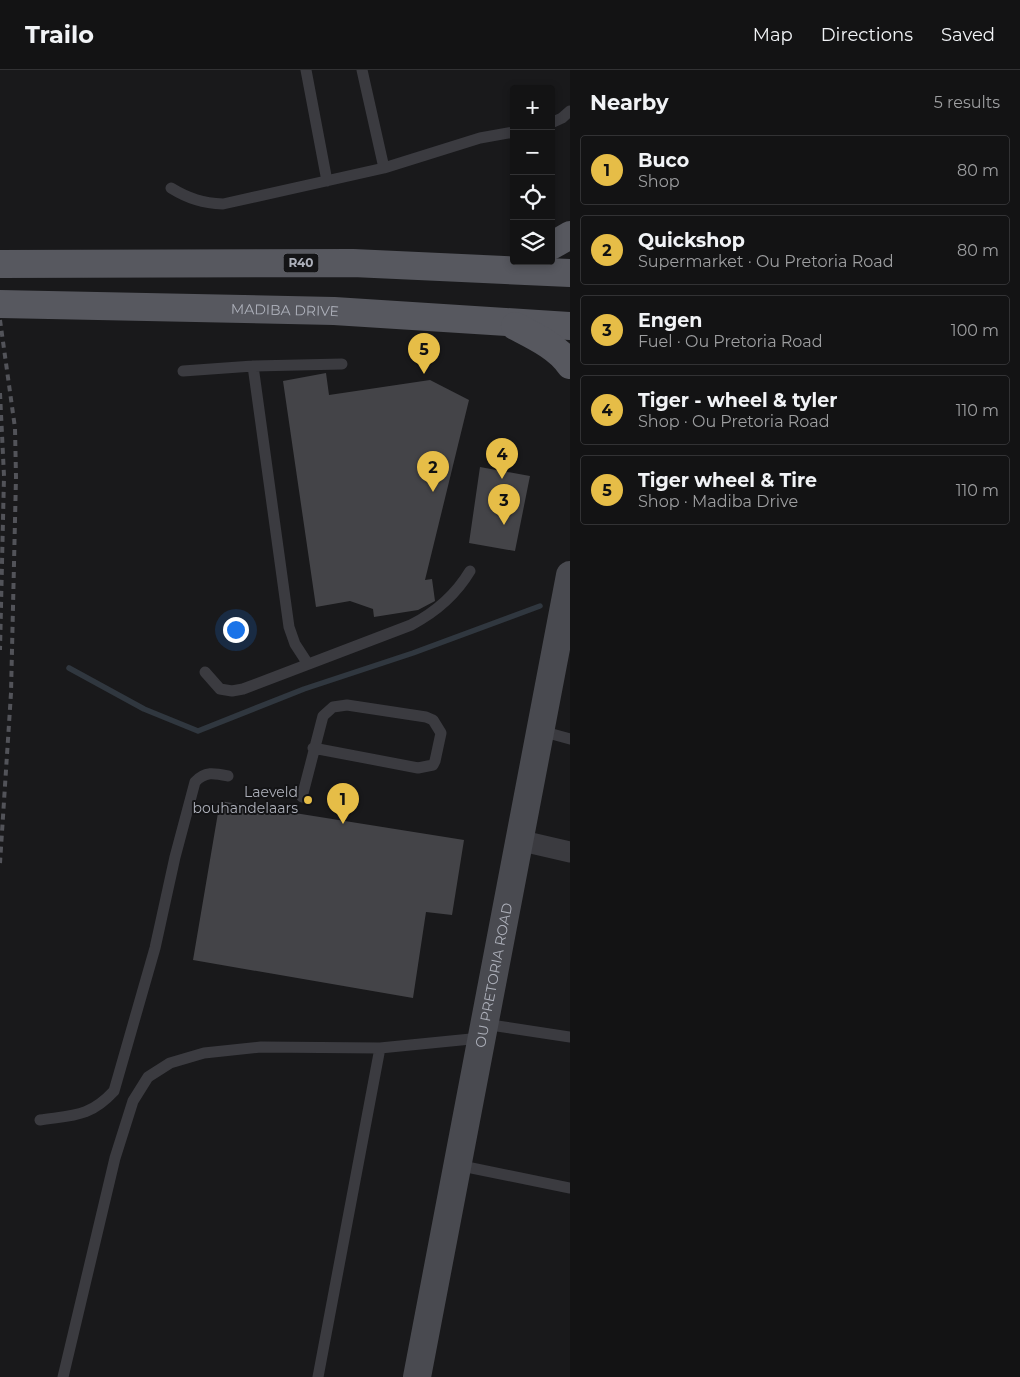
<!DOCTYPE html>
<html lang="en">
<head>
<meta charset="utf-8">
<style>
  body { margin:0; font-family:Montserrat,sans-serif; background:#202022; color:#f1f3f6 }
  .controls { position:absolute; right:15px; top:15px; display:grid; overflow:hidden; border-radius:5px; box-shadow:0 2px 8px #0003 }
  .controls button { width:45px; height:45px; display:grid; place-items:center; padding:0; border:0; border-bottom:1px solid #323234; background:#131314; color:#f1f3f6; font:25px sans-serif }
  .you { position:absolute; left:235px; top:559px; width:18px; height:18px; margin:-12px; border:4px solid #fff; border-radius:50%; background:#1a73e8; box-shadow:0 0 0 8px #1a73e833 }
  .badge { display:grid; place-items:center; width:32px; height:32px; border-radius:50%; background:#e6bd47; color:#111; font-size:16px; font-weight:700 }
  .pin { position:absolute; translate:-50% -41px; filter:drop-shadow(0 1px 2px #0008) }
  .pin::after { content:''; position:absolute; top:26px; width:18px; height:15px; background:inherit; clip-path:polygon(0 0,100% 0,50% 100%) }
  .list { margin:0; padding:0; list-style:none }
  h2 { display:flex; justify-content:space-between; align-items:center; height:65px; margin:0; padding:0 20px; font-size:21px }
  h2 small { font-size:16px; font-weight:400; color:#9d9ea0 }
  .list li { display:grid; grid-template-columns:32px 1fr auto; gap:15px; align-items:center; box-sizing:border-box; height:70px; margin:0 10px 10px; padding:0 10px; border:1px solid #323234; border-radius:5px }
  .list b { display:block; font-size:19px; white-space:nowrap }
  .list p { margin:0; font-size:16px; white-space:nowrap; color:#9d9ea0 }
  .list em { font-size:16px; font-style:normal; color:#9d9ea0 }
  .icon { flex:none; width:28px; height:28px; fill:none; stroke:currentColor; stroke-width:2; stroke-linecap:round; stroke-linejoin:round }
  .map { position:relative; flex:none; width:570px; height:1307px; overflow:hidden }
  header { display:flex; align-items:center; gap:30px; box-sizing:border-box; height:70px; padding:0 25px; background:#131314; border-bottom:1px solid #323234 }
  header strong { font-size:24px }
  nav { display:flex; gap:28px; margin-inline-start:auto; font-size:18px }
  main { display:flex }
  aside { flex:1; background:#131314 }
  .map>svg:first-child { display:block }
</style>
</head>
<body>
<header>
<strong>Trailo</strong>
<nav><a>Map</a><a>Directions</a><a>Saved</a></nav>
</header>
<main>
<div class="map">
<svg width="570" height="1307" viewBox="0 0 570 1307">
  <rect width="100%" height="100%" fill="#19191b"/>
  <g fill="none" stroke-linecap="round" stroke-linejoin="round">
    <!-- stream -->
    <path stroke="#30373f" stroke-width="5.5" d="M69,598L144,639L198,661L304,619L413,583L540,536"/>
  </g>
  <!-- building -->
  <path fill="#444448" d="M326,303L329,325L430,310L469,330L425,510L432,509L435,531L418,540L374,547L373,539L350,531L316,537L283,311Z
    M480,397L530,406L515,481L469,473Z
    M220,731L464,770L452,845L426,842L413,928L193,890Z"/>
  <g fill="none" stroke-linecap="round" stroke-linejoin="round">
    <!-- lane -->
    <path stroke="#3b3b40" stroke-width="11" d="M306,0L327,111
      M362,0L384,98
      M551,53L562,48L570,41
      M171,118C189,129 203,133 223,134L384,98L480,68L514,62
      M253,296L289,557L295,574L308,594
      M183,301L253,296L342,294
      M205,602L220,619L232,621L243,619L411,555C436,542 455,526 470,501
      M541,661L570,669
      M302,727L323,646L333,637L347,635L426,647L433,650L441,663L435,691L433,695L418,698L313,678
      M484,954L570,967
      M40,1050C74,1045 90,1047 114,1021L155,878L175,787L195,712C205,701 214,703 228,706
      M457,1095L570,1118
      M63,1307L115,1088L133,1031L148,1007L170,993L204,983L261,977L380,978
      M318,1307L380,978L481,968"/>
    <!-- street -->
    <path stroke="#3b3b40" stroke-width="21" d="M518,770L570,782"/>
    <!-- secondary -->
    <path stroke="#494a50" stroke-width="28" id="s1" d="M417,1307L570,505"/>
    <!-- primary -->
    <g stroke="#57585f" stroke-width="28">
      <path d="M551,176L570,165"/>
      <path d="M0,194L353,193L570,203"/>
      <path id="s2" d="M0,234L334,241L570,256"/>
      <path d="M515,256C534,266 558,277 570,295"/>
    </g>
    <!-- rail -->
    <path stroke="#525359" stroke-width="4" stroke-dasharray="6 5" stroke-linecap="butt" d="M0,250L15,358L16,407L11,623L0,793
      M0,323L4,406L0,580"/>
  </g>
  <!-- markers -->
  <circle fill="#e6bd47" stroke="#141416" stroke-width="2" cx="308" cy="730" r="5"/>
  <g text-anchor="middle" stroke-width="4" stroke-linejoin="round" paint-order="stroke">
    <!-- shield labels -->
    <rect fill="#141416" stroke="#7f8189" stroke-width="1" x="283.5" y="183.5" width="35" height="19" rx="4"/>
    <g font-size="12" font-weight="bold" fill="#adb0ba">
      <text x="301" y="197">R40</text>
    </g>
    <!-- street labels -->
    <g font-size="14" fill="#adb0ba" stroke="#141416">
      <text dy="5" stroke="none"><textPath href="#s2" startOffset="285">MADIBA DRIVE</textPath></text>
      <text dy="5" stroke="none"><textPath href="#s1" startOffset="409">OU PRETORIA ROAD</textPath></text>
    </g>
    <!-- poi labels -->
    <g font-size="14" fill="#adb0ba" stroke="#141416" text-anchor="end">
      <text x="298" y="727">Laeveld<tspan x="298" dy="16">bouhandelaars</tspan></text>
    </g>
  </g>
</svg>
<div class="controls">
<button>+</button>
<button>−</button>
<button><svg class="icon" aria-label="locate" viewBox="0 0 24 24"><circle cx="12" cy="12" r="6"/><path d="M12 2v4M12 18v4M2 12h4M18 12h4"/></svg></button>
<button><svg class="icon" aria-label="layers" viewBox="0 0 24 24"><path d="M12 4l9 5-9 5-9-5zM3 14l9 5 9-5"/></svg></button>
</div>
<div class="you"></div>
<div class="pin badge" style="left:343px;top:754px">1</div>
<div class="pin badge" style="left:433px;top:422px">2</div>
<div class="pin badge" style="left:504px;top:455px">3</div>
<div class="pin badge" style="left:502px;top:409px">4</div>
<div class="pin badge" style="left:424px;top:304px">5</div>
</div>
<aside>
<h2>Nearby<small>5 results</small></h2>
<ul class="list">
<li><span class="badge">1</span><div><b>Buco</b><p>Shop</p></div><em>80 m</em></li>
<li><span class="badge">2</span><div><b>Quickshop</b><p>Supermarket · Ou Pretoria Road</p></div><em>80 m</em></li>
<li><span class="badge">3</span><div><b>Engen</b><p>Fuel · Ou Pretoria Road</p></div><em>100 m</em></li>
<li><span class="badge">4</span><div><b>Tiger - wheel &amp; tyler</b><p>Shop · Ou Pretoria Road</p></div><em>110 m</em></li>
<li><span class="badge">5</span><div><b>Tiger wheel &amp; Tire</b><p>Shop · Madiba Drive</p></div><em>110 m</em></li>
</ul>
</aside>
</main>
</body>
</html>
